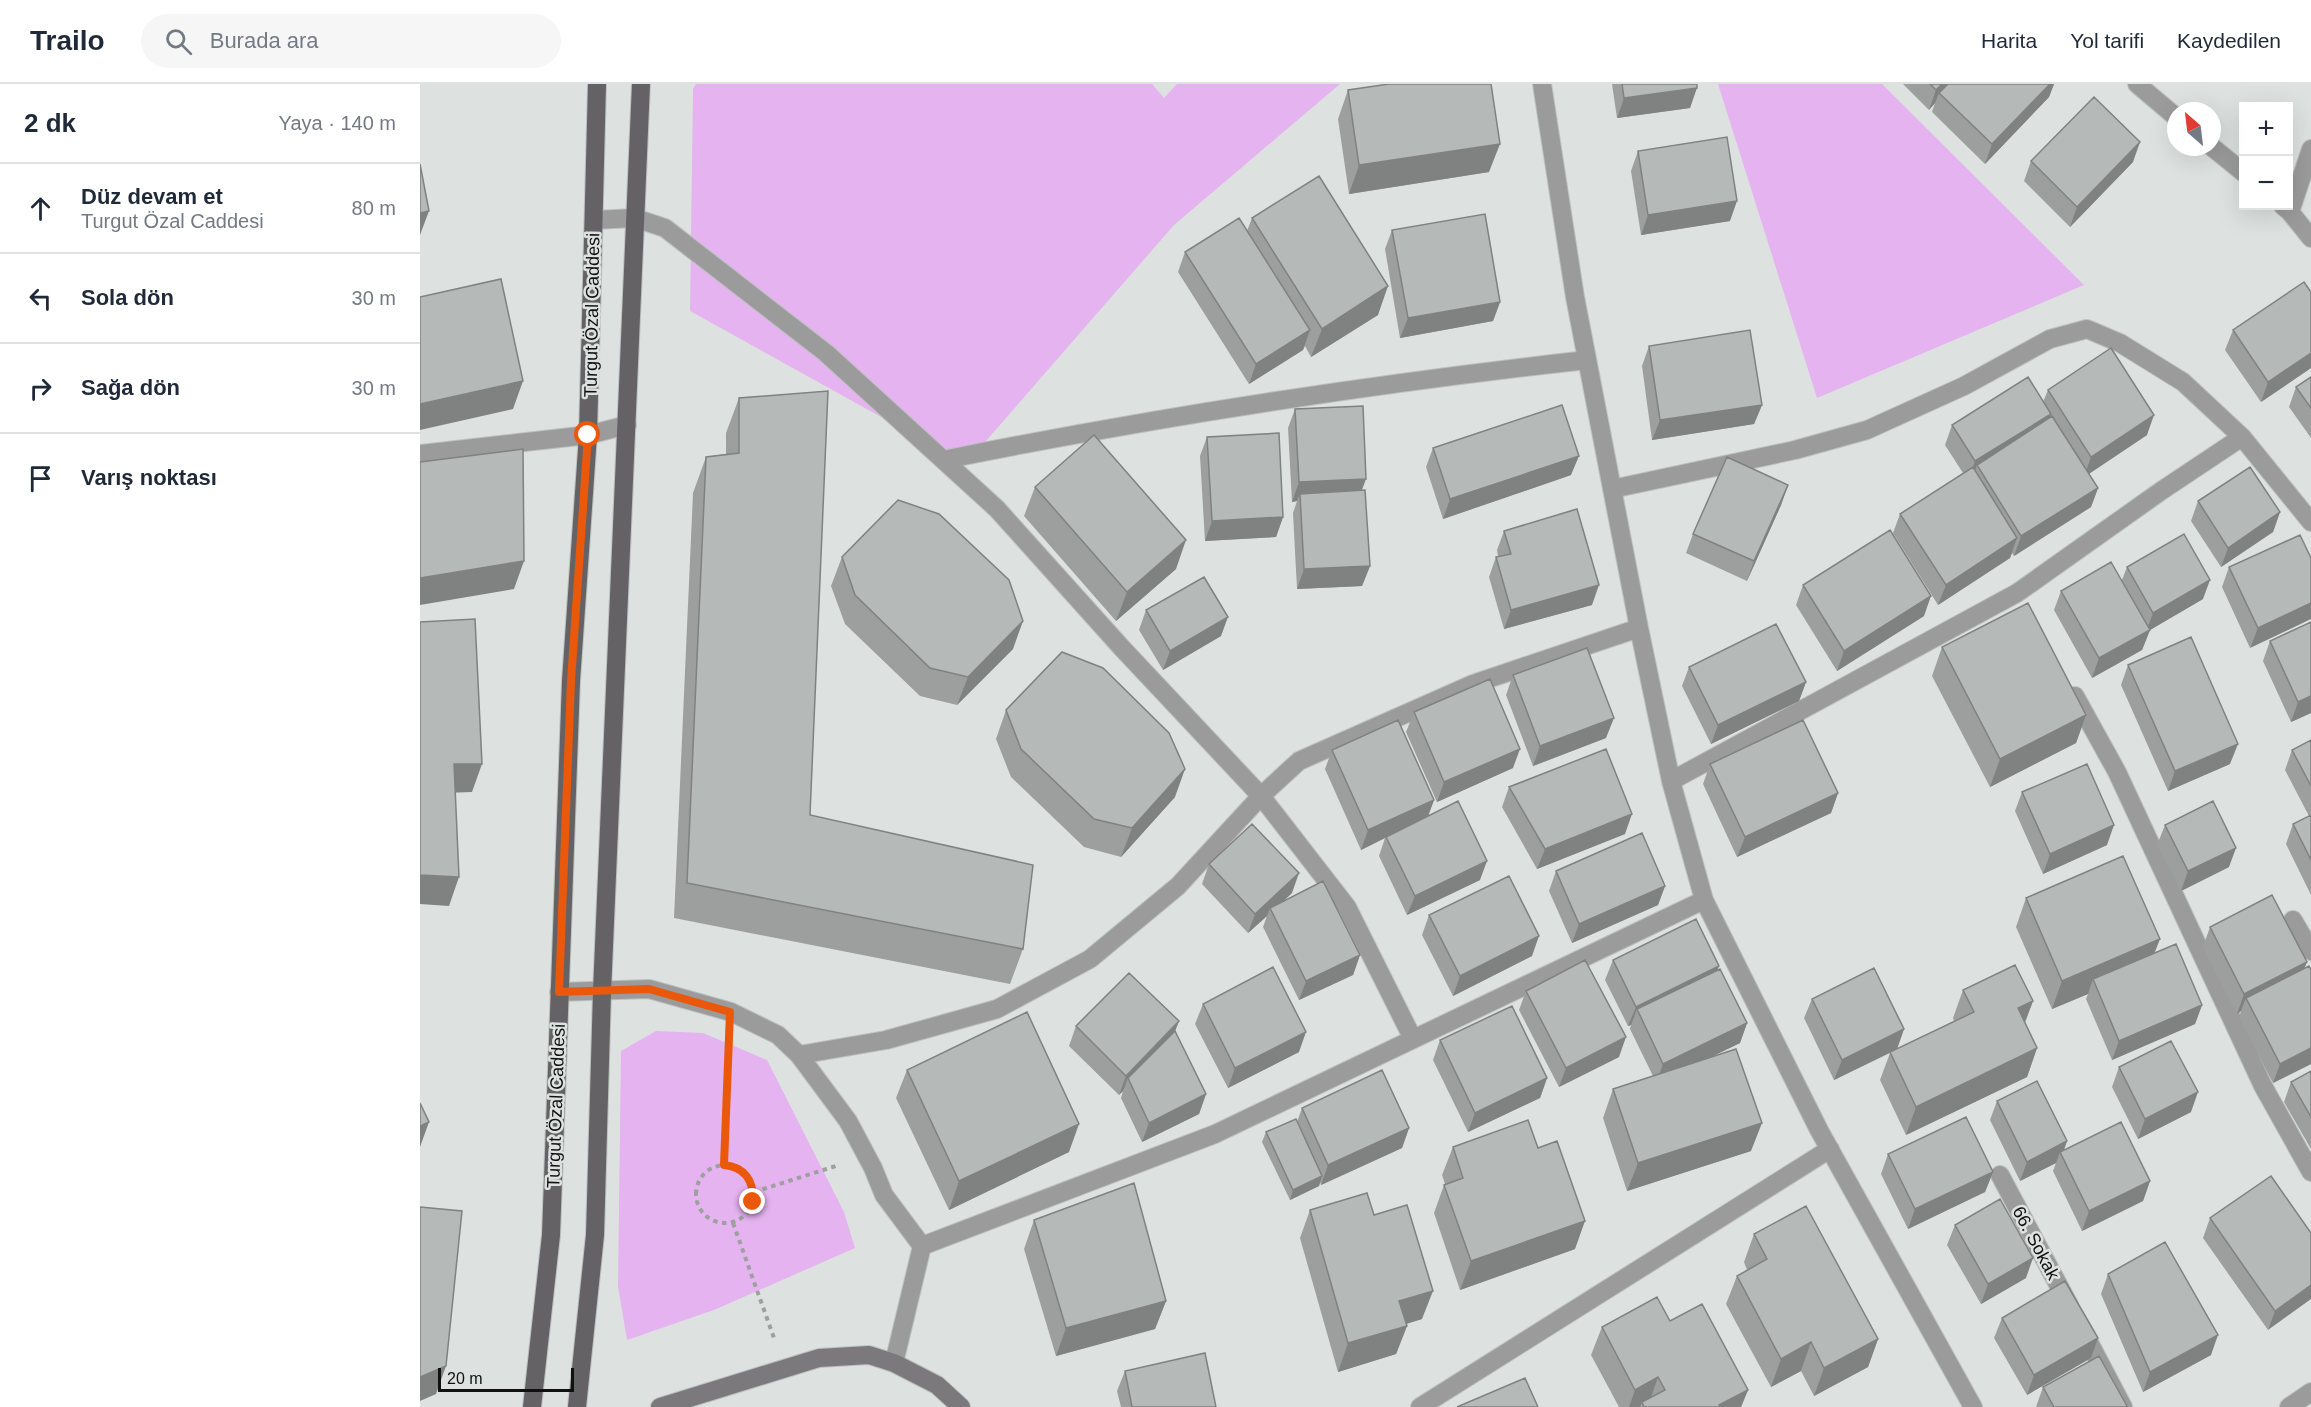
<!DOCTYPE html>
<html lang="tr">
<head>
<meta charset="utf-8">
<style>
  body { margin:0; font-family:Arial,sans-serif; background:#f6f6f7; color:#1f2937 }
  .controls { position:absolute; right:18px; top:18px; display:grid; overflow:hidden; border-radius:0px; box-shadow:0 6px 24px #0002 }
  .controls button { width:54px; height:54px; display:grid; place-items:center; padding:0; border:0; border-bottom:2px solid #e0e1e3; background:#fff; color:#1f2937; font:30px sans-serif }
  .compass { position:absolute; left:1747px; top:18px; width:54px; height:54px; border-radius:50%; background:#fff; box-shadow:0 6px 24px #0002; rotate:332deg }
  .scale { position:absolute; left:18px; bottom:15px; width:136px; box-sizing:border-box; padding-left:6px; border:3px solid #0f100f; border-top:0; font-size:16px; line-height:21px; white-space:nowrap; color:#0f100f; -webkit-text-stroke:4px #dde2e0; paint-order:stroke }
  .stop { position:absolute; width:18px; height:18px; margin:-14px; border:4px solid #ea580c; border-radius:50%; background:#fff }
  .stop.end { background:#ea580c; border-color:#fff; box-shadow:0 2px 6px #0008 }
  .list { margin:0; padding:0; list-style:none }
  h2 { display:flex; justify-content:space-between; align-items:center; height:78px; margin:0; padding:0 24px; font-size:26px }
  h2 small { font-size:20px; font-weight:400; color:#747a83 }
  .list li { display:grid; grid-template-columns:39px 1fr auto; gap:18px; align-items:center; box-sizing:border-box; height:90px; padding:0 24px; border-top:2px solid #e0e1e3 }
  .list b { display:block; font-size:22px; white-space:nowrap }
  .list p { margin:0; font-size:20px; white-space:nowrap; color:#747a83 }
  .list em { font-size:20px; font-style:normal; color:#747a83 }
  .icon { flex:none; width:33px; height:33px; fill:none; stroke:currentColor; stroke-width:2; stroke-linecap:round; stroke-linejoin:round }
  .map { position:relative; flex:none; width:1891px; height:1323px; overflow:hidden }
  header { display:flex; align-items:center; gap:36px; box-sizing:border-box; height:84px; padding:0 30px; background:#fff; border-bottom:2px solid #e0e1e3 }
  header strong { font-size:28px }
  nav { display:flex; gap:33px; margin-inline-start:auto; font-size:21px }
  .search { width:420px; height:54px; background:#f6f6f7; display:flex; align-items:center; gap:15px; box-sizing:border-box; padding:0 21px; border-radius:33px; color:#747a83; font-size:22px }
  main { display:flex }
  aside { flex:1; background:#fff }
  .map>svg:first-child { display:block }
</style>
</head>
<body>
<header>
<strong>Trailo</strong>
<div class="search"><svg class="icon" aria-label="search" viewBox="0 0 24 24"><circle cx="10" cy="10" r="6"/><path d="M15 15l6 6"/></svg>Burada ara</div>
<nav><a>Harita</a><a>Yol tarifi</a><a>Kaydedilen</a></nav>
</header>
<main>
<aside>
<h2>2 dk<small>Yaya · 140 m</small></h2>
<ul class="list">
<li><svg class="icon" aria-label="ahead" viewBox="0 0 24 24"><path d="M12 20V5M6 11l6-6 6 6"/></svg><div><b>Düz devam et</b><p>Turgut Özal Caddesi</p></div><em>80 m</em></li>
<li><svg class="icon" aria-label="left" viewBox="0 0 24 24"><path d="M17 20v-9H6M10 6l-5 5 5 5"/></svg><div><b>Sola dön</b></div><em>30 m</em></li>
<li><svg class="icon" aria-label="right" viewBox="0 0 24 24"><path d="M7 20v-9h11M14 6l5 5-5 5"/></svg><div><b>Sağa dön</b></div><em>30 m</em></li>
<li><svg class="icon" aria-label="arrive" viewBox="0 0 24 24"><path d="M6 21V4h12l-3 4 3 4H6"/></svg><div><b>Varış noktası</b></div></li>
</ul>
</aside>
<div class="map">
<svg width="1891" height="1323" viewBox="0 0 1891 1323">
  <rect width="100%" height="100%" fill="#dde2e0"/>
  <!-- green -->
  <path fill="#e5b3f0" d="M276,0H732L744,14L757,0H920L754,141L546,380L270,227L273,5Z
    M1298,0H1462L1664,201L1397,314Z
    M236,947L283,949L347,976L424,1128L435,1164L294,1226L207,1256L198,1202L201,967Z"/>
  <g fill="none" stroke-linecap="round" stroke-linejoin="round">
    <defs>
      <path id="street" d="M1122,0L1155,213L1219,544L1251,697L1284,816
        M1717,0L1756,33
        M1792,63L1824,89
        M1863,122L1870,128L1891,65
        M1870,128L1891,154
        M174,136L215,134L245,144L406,269L577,425L701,563L841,712L927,823L993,955
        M0,370L168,351L207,341
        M523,376C736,333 951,300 1167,276
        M1192,405L1375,366L1447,346L1544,302L1630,255L1667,245L1700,259L1763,298L1822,353L1891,438
        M1655,612L1697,688L1843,1002L1891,1088
        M1251,697L1597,509L1741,407L1822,353
        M1873,836L1891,867
        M139,908L229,905L311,928L358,951L379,971L428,1037L453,1084L464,1111L502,1162
        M379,971L466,956L577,925L670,875L758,802L841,712L879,677L1053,600L1219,544
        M1580,1091L1649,1221
        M502,1162L795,1050L1284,816L1399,1046L1553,1323
        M1662,1245L1703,1323
        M474,1279L502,1162
        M1000,1323L1410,1065
        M1869,1323L1891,1308"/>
      <path id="secondary" d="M240,1323L399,1274L449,1271L474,1279L517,1301L541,1323"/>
      <path id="primary" d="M112,1323L131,1151L151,597L168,351L177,0
        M157,1323L175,1151L182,908L221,0"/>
    </defs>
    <!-- street casing -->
    <use href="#street" stroke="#bcc0bf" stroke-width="20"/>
    <!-- secondary casing -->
    <use href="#secondary" stroke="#bcc0bf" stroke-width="20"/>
    <!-- primary casing -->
    <use href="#primary" stroke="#bcc0bf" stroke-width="20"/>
    <!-- path -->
    <path stroke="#9da09f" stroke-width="4" stroke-dasharray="4.5 4.5" stroke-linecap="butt" d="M304,1081L309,965
      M276 1110a29 29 0 1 1 58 0a29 29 0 1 1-58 0Z
      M334,1108L416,1082
      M313,1139L354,1254"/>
    <!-- street -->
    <use href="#street" stroke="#9c9b9c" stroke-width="18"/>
    <!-- secondary -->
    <use href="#secondary" stroke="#7b797c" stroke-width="18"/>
    <!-- primary -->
    <use href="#primary" stroke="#646264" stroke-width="18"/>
  </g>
  <!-- wall -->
  <path fill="#9c9f9d" d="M1192,0H1277L1270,24L1197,34Z
    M1483,0H1634L1629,13L1565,80L1512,28L1515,19L1509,26Z
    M928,6L1069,88L929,110L918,35Z
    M1218,67L1310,137L1221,151L1211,87Z
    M1611,77L1713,78L1650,143L1604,97Z
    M832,134L958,231L891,273L885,262L883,266L829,300L758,188L765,168L827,147Z
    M972,146L1080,218L1073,237L980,254L965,165Z
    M1891,208V284L1841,318L1805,266L1813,246Z
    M1229,262L1342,321L1334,340L1232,356L1222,282Z
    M1891,293V354L1869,323L1876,303Z
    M1628,306L1727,351L1669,390L1678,404L1671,423L1594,472L1592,469L1590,474L1518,521L1473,449L1480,430L1543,389L1525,361L1532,341L1623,318Z
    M319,314L390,731L603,865L590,900L254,834L273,409L286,373L306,370V349Z
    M875,325L942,406L950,482L942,502L877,505L873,429L877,417L872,418L868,344Z
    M787,353L863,433L856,453L785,457L780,372Z
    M1013,364L1151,391L1023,435L1006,383Z
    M1368,401L1361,421L1327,497L1266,469L1273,450Z
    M615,403L756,485L696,537L604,432Z
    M1778,417L1860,428L1853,448L1801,483L1771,437Z
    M1084,447L1172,521L1084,545L1069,493L1076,473L1078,472L1077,466Z
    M1880,451L1830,564L1802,503L1809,483Z
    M422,473L593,565L537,621L500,612L425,540L411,502Z
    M1707,483L1783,515L1730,546L1722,566L1672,594L1634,526L1641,507L1702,496Z
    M1383,501L1504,532L1417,587L1376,521Z
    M726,526L801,552L743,586L719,546Z
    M1850,557L1891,629L1871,638L1843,577Z
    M1522,563L1666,631L1656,659L1570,703L1512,592Z
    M1708,581L1810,680L1748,707L1701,601Z
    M1269,583L1386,598L1379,617L1291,660L1262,602Z
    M1093,591L1186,654L1113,682L1086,611Z
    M586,626L755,713L701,773L664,763L591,693L576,655Z
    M994,628L1093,684L1017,718L986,648Z
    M1891,656V811L1866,760L1873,740L1889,732L1865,686L1872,666Z
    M912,666L1014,716L1008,732L1060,796L987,831L959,772L965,754L941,766L905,685Z
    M1290,680L1418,709L1411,729L1317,773L1283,700Z
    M1089,703L1205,750L1117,785L1082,723Z
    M1602,708L1687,761L1623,790L1595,727Z
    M1745,741L1809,783L1761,807L1737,761Z
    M789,780L872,809L863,817L940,871L933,891L879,916L843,843L847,832L828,849L782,800Z
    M1136,787L1245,802L1238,821L1152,859L1129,807Z
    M1606,814L1734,869L1782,921L1775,940L1692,976L1666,915L1668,910L1632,925L1596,843Z
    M1009,831L1112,872L1033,912L1002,851Z
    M1790,843L1887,878L1884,884L1891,980L1853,999L1819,934L1821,927L1817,930L1783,863Z
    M1193,876L1299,882L1297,886L1327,939L1320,959L1288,974L1331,1067L1207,1107L1183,1034L1193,1005L1233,992L1210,945L1211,941L1208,942L1185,896Z
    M1543,906L1613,917L1605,939L1617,964L1607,993L1486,1051L1460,996L1470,969L1414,996L1384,934L1392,915L1484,945L1477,965L1534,937L1533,934Z
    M1106,907L1199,973L1139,1003L1099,926Z
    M783,920L879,968L808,1004L775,940Z
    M759,937L755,947L786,1010L779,1030L722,1058L701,1014L703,1007L699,1011L649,962L656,942Z
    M1020,956L1127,994L1120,1014L1048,1048L1013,976Z
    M1699,983L1771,1028L1718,1055L1692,1003Z
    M487,986L649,1068L529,1126L476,1014Z
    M1891,987V1065L1864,1018L1871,998Z
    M1577,1017L1647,1057L1644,1066L1730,1097L1723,1117L1662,1147L1633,1087L1636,1079L1600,1097L1570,1036Z
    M882,1024L989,1044L982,1064L901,1101L900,1098L899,1102L870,1116L842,1058L846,1048L877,1038Z
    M1033,1063L1155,1165L1040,1206L1014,1129L1024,1101L1025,1100L1022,1091Z
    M1468,1070L1573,1088L1565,1108L1488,1145L1461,1090Z
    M890,1126L954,1131L1002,1235L986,1240L987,1242L976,1270L918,1288L880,1154Z
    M1790,1134L1891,1149L1848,1246L1783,1154Z
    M614,1136L746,1217L735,1245L636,1272L604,1165Z
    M1535,1141L1606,1194L1561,1220L1527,1161Z
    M1334,1150L1458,1255L1448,1283L1394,1312L1381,1287L1351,1303L1306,1220L1317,1192L1327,1186L1324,1178Z
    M1688,1190L1791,1271L1723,1308L1681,1210Z
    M1582,1234L1671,1274L1607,1311L1574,1254Z
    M1250,1237L1328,1306L1321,1323H1199L1171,1271L1182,1243Z
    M705,1287L796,1323H701L697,1307Z
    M1623,1303L1707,1322L1706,1323H1616Z"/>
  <!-- shaded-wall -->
  <path fill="#7f8280" d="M1522,0H1534L1519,9L1515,19L1509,26L1516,6Z
    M1630,0H1634L1629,13L1565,80L1572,60Z
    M1277,4L1270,24L1197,34L1204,14Z
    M1720,58L1713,78L1650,143L1657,123Z
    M1080,60L1069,88L929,110L939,81Z
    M1317,117L1310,137L1221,151L1228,131Z
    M9,127L0,151V129Z
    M968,202L958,231L891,273L902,245Z
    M1080,218L1073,237L980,254L988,234Z
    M890,246L883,266L829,300L836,280Z
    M1891,269V284L1841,318L1848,298Z
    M103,297L93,325L0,346V320Z
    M1342,321L1334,340L1232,356L1240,336Z
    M1631,330L1624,349L1557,381L1552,395L1548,397L1555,377Z
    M1734,331L1727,351L1664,393L1671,373Z
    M1159,372L1151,391L1023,435L1030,415Z
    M946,395L939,414L880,410L877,417L872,418L879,398Z
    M1368,401L1361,421L1327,497L1334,477Z
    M1678,404L1671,423L1594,472L1601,452Z
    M1860,428L1853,448L1801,483L1808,464Z
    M863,433L856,453L785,457L792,437Z
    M1597,454L1590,474L1518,521L1526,501Z
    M766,456L756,485L696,537L707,508Z
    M104,477L94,505L0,521V494Z
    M950,482L942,502L877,505L884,485Z
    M1790,496L1783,515L1730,546L1722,566L1672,594L1679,574L1726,548L1733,529Z
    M1179,501L1172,521L1084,545L1091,526Z
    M1511,512L1504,532L1417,587L1424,567Z
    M1891,519V535L1830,564L1838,544Z
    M808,533L801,552L743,586L750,567Z
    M603,537L593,565L537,621L548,593Z
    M1386,598L1379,617L1291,660L1298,641Z
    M1891,612V629L1871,638L1878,618Z
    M1666,631L1656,659L1570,703L1580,675Z
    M1194,634L1186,654L1113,682L1120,662Z
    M1818,660L1810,680L1748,707L1755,687Z
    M1100,665L1093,684L1017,718L1024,698Z
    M34,680H62L52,708L24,709Z
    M765,685L755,713L701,773L712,744Z
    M1418,709L1411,729L1317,773L1325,753Z
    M1014,716L1007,735L966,753L965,754L941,766L948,746Z
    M1212,730L1205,750L1117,785L1125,765Z
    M1694,741L1687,761L1623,790L1630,770Z
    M1816,764L1809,783L1761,807L1768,787Z
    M1067,777L1060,796L987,831L995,812Z
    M879,789L872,809L852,828L850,824L847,832L828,849L835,830Z
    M0,791L39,793L29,822L0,820Z
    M1245,802L1238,821L1152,859L1159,840Z
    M1119,852L1112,872L1033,912L1040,892Z
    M1740,855L1729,883L1673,895L1668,910L1632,925L1642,897Z
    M940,871L933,891L879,916L886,897Z
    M1887,878L1879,897L1826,914L1821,927L1817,930L1824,910Z
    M1299,882L1292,902L1217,925L1211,941L1208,942L1216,923Z
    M1613,917L1602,945L1598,924Z
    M1782,921L1775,940L1692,976L1699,957Z
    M759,937L751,957L708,994L703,1007L699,1011L706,992Z
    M1327,939L1320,959L1236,1000L1243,980Z
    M1484,945L1477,965L1414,996L1422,976Z
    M886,948L879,968L808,1004L815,984Z
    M1206,953L1199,973L1139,1003L1146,984Z
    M1617,964L1607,993L1486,1051L1496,1023Z
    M1891,964V980L1853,999L1860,980Z
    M1127,994L1120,1014L1048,1048L1055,1029Z
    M1778,1008L1771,1028L1718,1055L1725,1035Z
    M786,1010L779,1030L722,1058L729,1039Z
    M9,1038L0,1063V1042Z
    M1342,1039L1331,1067L1207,1107L1218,1079Z
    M659,1040L649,1068L529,1126L539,1097Z
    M989,1044L982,1064L901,1101L908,1081Z
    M1647,1057L1642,1071L1640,1068L1636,1079L1600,1097L1607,1078Z
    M1573,1088L1565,1108L1488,1145L1495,1125Z
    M902,1092L899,1102L870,1116L873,1106Z
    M1730,1097L1723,1117L1662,1147L1669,1127Z
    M1165,1137L1155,1165L1040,1206L1051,1177Z
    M1613,1174L1606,1194L1561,1220L1568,1200Z
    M1891,1201V1215L1848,1246L1855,1227Z
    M1013,1207L1002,1235L969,1245L979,1217Z
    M746,1217L735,1245L636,1272L646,1244Z
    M987,1242L976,1270L918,1288L928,1259Z
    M1798,1251L1791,1271L1723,1308L1730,1288Z
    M1678,1254L1671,1274L1607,1311L1614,1291Z
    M1458,1255L1448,1283L1394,1312L1404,1284Z
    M1391,1258L1381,1287L1351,1303L1361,1275Z
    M26,1282L16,1310L0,1317V1293Z
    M1238,1293L1228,1322L1222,1318L1220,1323H1209L1215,1306Z
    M1328,1306L1321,1323H1299V1321Z"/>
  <!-- building -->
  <path fill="#b5b9b7" stroke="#7f8280" stroke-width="1.5" d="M969,0H1071L1080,60L939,81L928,6Z
    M1202,0H1277V4L1204,14Z
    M1510,0H1522L1516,6Z
    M1528,0H1630L1572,60L1519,9Z
    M1674,13L1720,58L1657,123L1611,77Z
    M1307,53L1317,117L1228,131L1218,67Z
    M0,80L9,127L0,129Z
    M899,92L968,202L902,245L832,134Z
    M1065,130L1080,218L988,234L972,146Z
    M819,134L890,246L836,280L765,168Z
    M81,195L103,297L0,320V213Z
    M1884,198L1891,208V269L1848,298L1813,246Z
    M1330,246L1342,321L1240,336L1229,262Z
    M1691,264L1734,331L1671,373L1628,306Z
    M1608,293L1631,330L1555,377L1532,341Z
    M1891,293V324L1876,303Z
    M408,307L390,731L613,781L603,865L267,799L286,373L319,369V314Z
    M1142,321L1159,372L1030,415L1013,364Z
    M943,322L946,395L879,398L875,325Z
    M1632,332L1678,404L1601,452L1557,381Z
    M859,349L863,433L792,437L787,353Z
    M674,351L766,456L707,508L615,403Z
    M103,365L104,477L0,494V378Z
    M1307,373L1368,401L1334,477L1273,450Z
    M1553,383L1597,454L1526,501L1480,430Z
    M1830,383L1860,428L1808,464L1778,417Z
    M945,406L950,482L884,485L880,410Z
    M478,416L519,430L589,496L603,537L548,593L510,584L435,511L422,473Z
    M1157,425L1179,501L1091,526L1076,473L1091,470L1084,447Z
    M1470,446L1511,512L1424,567L1383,501Z
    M1764,450L1790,496L1733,529L1707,483Z
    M1880,451L1891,474V519L1838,544L1809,483Z
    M1691,478L1730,546L1679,574L1641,507Z
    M784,493L808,533L750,567L726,526Z
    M1608,519L1666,631L1580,675L1522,563Z
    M55,535L62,680H34L39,793L0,791V538Z
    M1891,538V612L1878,618L1850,557Z
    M1356,540L1386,598L1298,641L1269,583Z
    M1771,553L1818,660L1755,687L1708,581Z
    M1167,564L1194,634L1120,662L1093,591Z
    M642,568L683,584L749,649L765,685L712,744L674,735L601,665L586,626Z
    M1070,595L1100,665L1024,698L994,628Z
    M978,636L1014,716L948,746L912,666Z
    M1383,636L1418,709L1325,753L1290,680Z
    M1891,656V702L1872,666Z
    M1186,665L1212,730L1125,765L1089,703Z
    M1667,680L1694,741L1630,770L1602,708Z
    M1038,717L1067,777L995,812L966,753Z
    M1793,717L1816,764L1768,787L1745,741Z
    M1891,731V776L1873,740Z
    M832,740L879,789L835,830L789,780Z
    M1222,749L1245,802L1159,840L1136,787Z
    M1703,772L1740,855L1642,897L1606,814Z
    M1089,792L1119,852L1040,892L1009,831Z
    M903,797L940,871L886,897L850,824Z
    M1852,811L1887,878L1824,910L1790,843Z
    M1276,835L1299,882L1216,923L1193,876Z
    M1756,860L1782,921L1699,957L1673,895Z
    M1165,876L1206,953L1146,984L1106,907Z
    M1595,881L1613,917L1598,924L1617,964L1496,1023L1470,968L1554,928L1543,906Z
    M1889,882L1891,886V964L1860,980L1826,914Z
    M853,883L886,948L815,984L783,920Z
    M1454,884L1484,945L1422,976L1392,915Z
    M1300,885L1327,939L1243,980L1217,925Z
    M709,889L759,937L706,992L656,942Z
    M1092,922L1127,994L1055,1029L1020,956Z
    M607,928L659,1040L539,1097L487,986Z
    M755,947L786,1010L729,1039L708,994Z
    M1751,957L1778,1008L1725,1035L1699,983Z
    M1316,965L1342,1039L1218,1079L1193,1005Z
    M962,986L989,1044L908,1081L882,1024Z
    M1891,987V1033L1871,998Z
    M1617,997L1647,1057L1607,1078L1577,1017Z
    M0,1019L9,1038L0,1042Z
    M1546,1033L1573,1088L1495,1125L1468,1070Z
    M876,1035L902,1092L873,1106L846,1048Z
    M1108,1036L1118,1064L1137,1057L1165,1137L1051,1177L1024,1101L1043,1094L1033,1063Z
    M1701,1038L1730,1097L1669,1127L1640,1068Z
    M1851,1092L1891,1149V1201L1855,1227L1790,1134Z
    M714,1099L746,1217L646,1244L614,1136Z
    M947,1109L954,1131L987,1121L1013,1207L979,1217L987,1242L928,1259L890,1126Z
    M1580,1115L1613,1174L1568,1200L1535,1141Z
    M1386,1122L1458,1255L1404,1284L1391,1258L1361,1275L1317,1192L1347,1175L1334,1150Z
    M0,1123L42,1127L26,1282L0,1293Z
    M1745,1158L1798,1251L1730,1288L1688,1190Z
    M1645,1197L1678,1254L1614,1291L1582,1234Z
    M1237,1213L1250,1237L1282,1220L1328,1306L1299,1321L1301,1323H1224L1222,1318L1245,1306L1238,1293L1215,1306L1182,1243Z
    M785,1269L796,1323H712L705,1287Z
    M1679,1272L1707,1322L1704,1323H1634L1623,1303Z
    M1105,1294L1118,1323H1037Z"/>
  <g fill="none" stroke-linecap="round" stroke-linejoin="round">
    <!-- route -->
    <path stroke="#ea580c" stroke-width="8" d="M168,351L151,597L139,908L229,905L310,928L304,1081C325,1083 334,1097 333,1118"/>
  </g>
  <g text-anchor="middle" stroke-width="5" stroke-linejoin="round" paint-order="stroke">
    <!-- street labels -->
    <g font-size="18" fill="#0f100f" stroke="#dde2e0">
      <text transform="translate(172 231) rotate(-89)" y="6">Turgut Özal Caddesi</text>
      <text transform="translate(136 1022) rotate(-88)" y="6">Turgut Özal Caddesi</text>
      <text transform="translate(1616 1159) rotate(62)" y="6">66. Sokak</text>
    </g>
  </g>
</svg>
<div class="controls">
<button>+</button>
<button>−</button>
</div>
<svg class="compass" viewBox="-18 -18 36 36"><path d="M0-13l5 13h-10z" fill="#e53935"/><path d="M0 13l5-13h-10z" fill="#747a83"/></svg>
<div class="scale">20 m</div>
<div class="stop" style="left:168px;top:351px"></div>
<div class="stop end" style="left:333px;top:1118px"></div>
</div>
</main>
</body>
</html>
